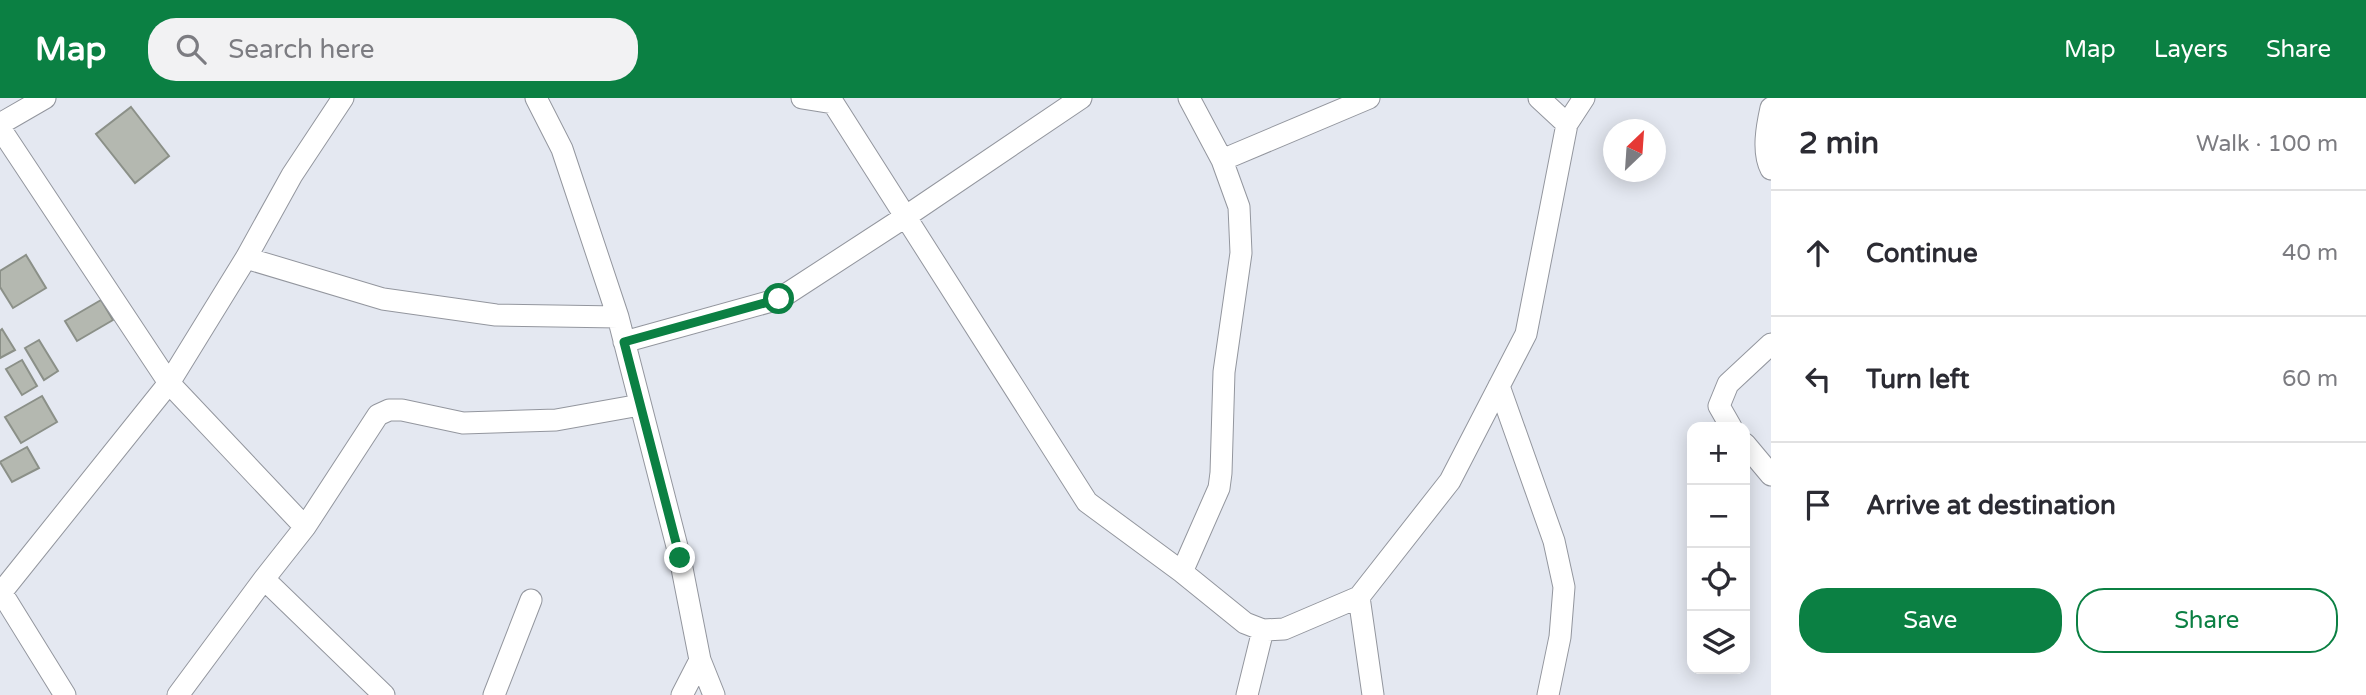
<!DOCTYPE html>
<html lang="en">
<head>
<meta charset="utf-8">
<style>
  body { margin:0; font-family:"Varela Round",sans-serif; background:#f2f2f3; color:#2b2b33 }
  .controls { position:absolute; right:21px; bottom:21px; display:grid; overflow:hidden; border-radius:14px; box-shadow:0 4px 18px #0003 }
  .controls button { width:63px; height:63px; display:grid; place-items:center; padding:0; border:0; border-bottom:2px solid #e1e1e2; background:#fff; color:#2b2b33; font:35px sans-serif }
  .compass { position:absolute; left:1603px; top:21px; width:63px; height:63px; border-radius:50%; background:#fff; box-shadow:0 4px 18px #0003; rotate:25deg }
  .stop { position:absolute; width:21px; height:21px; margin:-16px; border:5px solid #0b8043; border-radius:50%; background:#fff }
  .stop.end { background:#0b8043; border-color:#fff; box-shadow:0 2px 7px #0008 }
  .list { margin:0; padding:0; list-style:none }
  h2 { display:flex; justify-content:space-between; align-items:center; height:91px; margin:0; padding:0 28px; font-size:30px }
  h2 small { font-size:23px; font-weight:400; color:#7c7c81 }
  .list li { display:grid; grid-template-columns:46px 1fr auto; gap:21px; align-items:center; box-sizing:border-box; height:126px; padding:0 28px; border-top:2px solid #e1e1e2 }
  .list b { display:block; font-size:26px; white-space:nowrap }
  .list em { font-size:23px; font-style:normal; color:#7c7c81 }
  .actions { display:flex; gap:14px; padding:21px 28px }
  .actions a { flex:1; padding:16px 0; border:2px solid #0b8043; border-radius:28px; text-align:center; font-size:24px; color:#0b8043 }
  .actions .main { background:#0b8043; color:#fff }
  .icon { flex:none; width:38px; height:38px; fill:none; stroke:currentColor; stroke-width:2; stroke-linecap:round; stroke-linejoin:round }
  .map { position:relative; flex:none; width:1771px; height:597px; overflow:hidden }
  header { display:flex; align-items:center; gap:42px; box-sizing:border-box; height:98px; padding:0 35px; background:#0b8043; color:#fff }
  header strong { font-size:33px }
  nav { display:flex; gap:38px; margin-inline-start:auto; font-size:24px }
  .search { width:490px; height:63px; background:#f2f2f3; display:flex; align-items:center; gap:18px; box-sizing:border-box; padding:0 24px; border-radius:28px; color:#7c7c81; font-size:26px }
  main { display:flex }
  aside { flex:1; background:#fff }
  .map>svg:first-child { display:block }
</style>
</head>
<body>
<header>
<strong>Map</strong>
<div class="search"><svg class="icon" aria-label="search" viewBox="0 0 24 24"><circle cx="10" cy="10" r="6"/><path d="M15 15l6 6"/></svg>Search here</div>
<nav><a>Map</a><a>Layers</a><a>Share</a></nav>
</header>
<main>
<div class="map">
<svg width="1771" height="597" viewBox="0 0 1771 597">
  <rect width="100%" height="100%" fill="#e4e8f1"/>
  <!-- building -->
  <path fill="#b4b8b0" stroke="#8b9088" stroke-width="2" d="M131,9L169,58L135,85L96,36Z
    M26,157L46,190L13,210L0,189V173Z
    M101,202L113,222L77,243L65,223Z
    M2,231L15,252L0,260V233Z
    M39,242L58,273L44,282L25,250Z
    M22,262L37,288L22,297L6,271Z
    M42,298L57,324L21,345L5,319Z
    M27,349L39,370L12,384L0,364Z"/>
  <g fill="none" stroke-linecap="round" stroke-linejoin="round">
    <defs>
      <path id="street" d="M536,0L562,51L618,219L680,460L700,562L682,597
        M802,0L833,5
        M830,0L1087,404L1182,474L1245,525L1263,532L1284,531L1359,499L1450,383L1526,236L1567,26L1584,0
        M1539,0L1567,26
        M1771,10C1767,28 1762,54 1771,71
        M0,26L45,0
        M0,30L169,285L305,429L264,481L384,597
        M1222,62L1369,0
        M246,160L383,201L496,217L618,219
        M624,244L779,201L905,119L1081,0
        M1499,288L1554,443L1564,489L1560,539L1548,597
        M1731,329L1719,308L1728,286L1771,246
        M1745,346L1771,377
        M305,429L378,317L389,312H402L463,325L556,322L640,307
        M1182,474L1219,390L1221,375L1224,274L1241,155L1239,109L1222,62L1189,0
        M0,492L65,597
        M0,496L169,285L246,160L292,77L343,0
        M1359,499L1373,597
        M700,562L714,597
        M178,597L264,481
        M494,597L531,502
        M1247,597L1263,532"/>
    </defs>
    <!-- street casing -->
    <use href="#street" stroke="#93969e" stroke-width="23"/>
    <!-- street -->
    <use href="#street" stroke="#fff" stroke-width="21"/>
  </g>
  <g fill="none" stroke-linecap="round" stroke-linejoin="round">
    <!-- route -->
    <path stroke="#0b8043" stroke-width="9" d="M680,460L624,244L779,201"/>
  </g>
</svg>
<div class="controls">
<button>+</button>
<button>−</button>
<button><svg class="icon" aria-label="locate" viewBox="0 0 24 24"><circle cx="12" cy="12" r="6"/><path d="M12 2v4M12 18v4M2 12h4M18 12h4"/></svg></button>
<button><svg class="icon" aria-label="layers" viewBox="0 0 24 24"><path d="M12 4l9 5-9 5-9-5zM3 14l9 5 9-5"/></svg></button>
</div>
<svg class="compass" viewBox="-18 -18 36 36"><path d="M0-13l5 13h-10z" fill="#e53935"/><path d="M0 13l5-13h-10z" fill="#7c7c81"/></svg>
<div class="stop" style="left:779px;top:201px"></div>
<div class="stop end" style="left:680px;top:460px"></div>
</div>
<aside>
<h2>2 min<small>Walk · 100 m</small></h2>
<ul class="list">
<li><svg class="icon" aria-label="ahead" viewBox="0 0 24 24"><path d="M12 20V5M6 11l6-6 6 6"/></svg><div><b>Continue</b></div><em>40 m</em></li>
<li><svg class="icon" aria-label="left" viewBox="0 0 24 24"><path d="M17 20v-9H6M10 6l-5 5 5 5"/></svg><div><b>Turn left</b></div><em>60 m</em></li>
<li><svg class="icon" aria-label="arrive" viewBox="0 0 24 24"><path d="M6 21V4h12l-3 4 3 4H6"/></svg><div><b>Arrive at destination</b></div></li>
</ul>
<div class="actions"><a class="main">Save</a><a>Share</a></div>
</aside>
</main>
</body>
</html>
